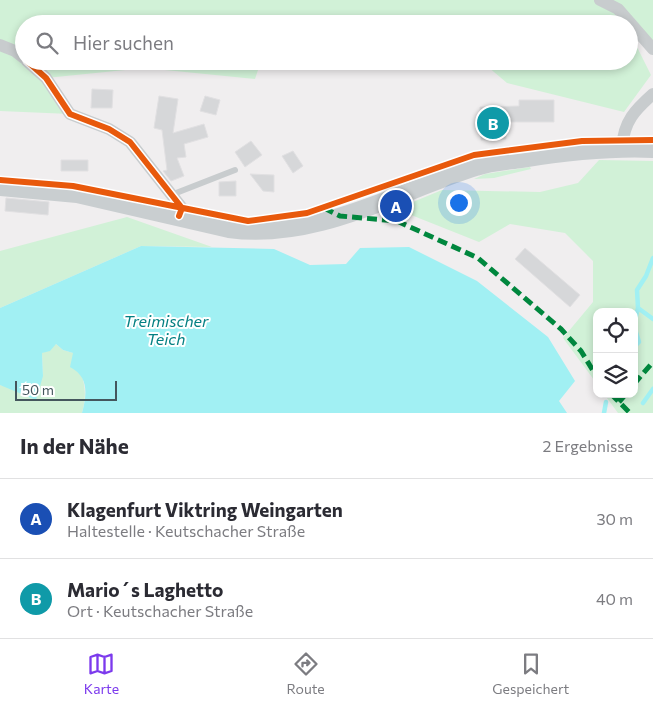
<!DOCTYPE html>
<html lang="de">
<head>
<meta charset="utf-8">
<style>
  body { margin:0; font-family:Commissioner,sans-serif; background:#f7f7f7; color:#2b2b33 }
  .controls { position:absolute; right:15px; bottom:15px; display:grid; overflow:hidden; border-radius:10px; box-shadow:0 2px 8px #0003 }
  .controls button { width:45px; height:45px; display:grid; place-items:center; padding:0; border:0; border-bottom:1px solid #e1e1e2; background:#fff; color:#2b2b33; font:25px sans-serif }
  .scale { position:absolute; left:15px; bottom:12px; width:102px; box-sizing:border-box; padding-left:5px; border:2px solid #44565d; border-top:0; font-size:14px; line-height:18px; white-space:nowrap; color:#44565d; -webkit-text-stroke:4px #fff; paint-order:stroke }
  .you { position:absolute; left:458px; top:202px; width:18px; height:18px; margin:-12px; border:4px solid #fff; border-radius:50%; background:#1a73e8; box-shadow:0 0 0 8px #1a73e833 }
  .badge { display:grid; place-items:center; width:32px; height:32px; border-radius:50%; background:#7c3aed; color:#fff; font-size:16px; font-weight:700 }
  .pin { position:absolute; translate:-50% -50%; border:2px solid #fff; box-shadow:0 1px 5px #0006 }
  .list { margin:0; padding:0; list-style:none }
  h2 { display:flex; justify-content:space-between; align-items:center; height:65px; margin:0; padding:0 20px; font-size:21px }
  h2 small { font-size:16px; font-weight:400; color:#7c7c81 }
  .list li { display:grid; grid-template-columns:32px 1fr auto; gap:15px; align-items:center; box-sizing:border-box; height:80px; padding:0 20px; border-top:1px solid #e1e1e2 }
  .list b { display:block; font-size:19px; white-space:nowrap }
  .list p { margin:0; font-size:16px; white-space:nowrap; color:#7c7c81 }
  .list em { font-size:16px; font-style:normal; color:#7c7c81 }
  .icon { flex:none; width:28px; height:28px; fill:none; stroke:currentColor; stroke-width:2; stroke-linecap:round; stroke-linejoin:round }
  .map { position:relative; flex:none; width:653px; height:413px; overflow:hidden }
  .search { position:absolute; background:#fff; box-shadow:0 2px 8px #0003; left:15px; right:15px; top:15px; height:55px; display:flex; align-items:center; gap:12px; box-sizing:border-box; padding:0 18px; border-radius:28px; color:#7c7c81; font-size:19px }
  .sheet { height:225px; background:#fff }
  nav { display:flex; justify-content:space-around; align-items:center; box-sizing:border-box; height:70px; border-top:1px solid #e1e1e2; background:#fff; font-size:14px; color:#7c7c81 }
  nav a { display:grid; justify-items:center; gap:2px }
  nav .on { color:#7c3aed }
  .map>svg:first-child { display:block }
</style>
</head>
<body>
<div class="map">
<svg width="653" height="413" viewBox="0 0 653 413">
  <rect width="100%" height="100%" fill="#f0eeef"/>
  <!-- green -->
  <path fill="#d1f1d7" d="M0,0H653V44L626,24H24V61H261L255,79L145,68L46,78L70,114L0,111Z
    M629,31L651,75L624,112L507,83L481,61H629Z
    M599,160L653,161V413H618L604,394H634V312H597V384L563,338L593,302V261L565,233L510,224L479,242L396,209L442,190L540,192L578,183Z
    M530,167L531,169L494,178L474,179L485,174Z
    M127,217L212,247L141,246L0,308V251Z
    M56,344L63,350L73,353C82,376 89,387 82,413H0V385L9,387L43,376L42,353Z"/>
  <!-- water -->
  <path fill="#a1f0f3" d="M141,246L274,249L310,265L346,264L360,248L409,247L477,281L548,337L575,381L559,401L567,413H82C87,394 89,377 70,367L73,353L63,350L56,344L50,351L42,353L43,376L36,400L0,385V308Z"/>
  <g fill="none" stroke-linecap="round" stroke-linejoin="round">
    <!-- stream -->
    <path stroke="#a1f0f3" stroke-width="4.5" d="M638,308L653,319
      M634,324L638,308L637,290L646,276L653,258
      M634,326L639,342L634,347
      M643,403L653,389
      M604,413L606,402"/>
  </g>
  <!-- building -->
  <path fill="#d6d7d9" stroke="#e1e0e2" d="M92,89L113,90L112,108H91Z
    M159,96L178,99L173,133L204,124L208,137L184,144L186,157L177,158L184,176L171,181L163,171L167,170L162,130L154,128Z
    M205,96L220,100L216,115L200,111Z
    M519,100H554V122H506V139L481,140L480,107L519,106Z
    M251,141L262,155L245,167L235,152Z
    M293,151L303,166L293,173L282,156Z
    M61,160H88V171H61Z
    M250,174L274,175V192L263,191Z
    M236,181V196H219V182Z
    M6,198L49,202L48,215L5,211Z
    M525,248L580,295L570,307L515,259Z"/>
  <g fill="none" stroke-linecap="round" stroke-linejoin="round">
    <!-- service -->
    <path stroke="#c8ccce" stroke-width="6" d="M171,195L235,170"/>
    <!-- minor -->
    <path stroke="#c8ccce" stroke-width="12" d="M600,0L618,9L653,49
      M0,45L15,51L24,58
      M27,61L46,78L70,114L109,129L130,142L182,208L179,216
      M622,147C624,121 635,110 653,94"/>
    <!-- secondary -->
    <path stroke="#c9ced0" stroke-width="18" d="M0,187L77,194L229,229C315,241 397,192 476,167C490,162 507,161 521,159C565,152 609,147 653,149"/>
    <!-- quiet -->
    <path stroke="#00873e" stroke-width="5" stroke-dasharray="10 5" stroke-linecap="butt" d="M324,208L340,216L397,221L478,258L561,329L581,351L597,377
      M634,384L653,362
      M611,394L630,413
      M619,402L626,394"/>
    <defs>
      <path id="cycleway" d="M27,61L46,78L70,114L109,129L130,142L182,208L179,216
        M0,180L73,186L248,221L307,213L474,155L582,141L653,140"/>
    </defs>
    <!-- cycleway casing -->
    <use href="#cycleway" stroke="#fff" stroke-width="9"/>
    <!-- cycleway -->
    <use href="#cycleway" stroke="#e8590c" stroke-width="6"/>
  </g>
  <g text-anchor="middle" stroke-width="4" stroke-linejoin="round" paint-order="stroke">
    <!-- water labels -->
    <g font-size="16" font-style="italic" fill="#058083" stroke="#fff">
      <text x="166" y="327">Treimischer<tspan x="166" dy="18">Teich</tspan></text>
    </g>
  </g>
</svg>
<div class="controls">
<button><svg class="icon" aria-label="locate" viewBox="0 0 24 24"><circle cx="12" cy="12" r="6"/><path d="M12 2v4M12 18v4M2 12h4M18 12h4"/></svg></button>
<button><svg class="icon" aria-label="layers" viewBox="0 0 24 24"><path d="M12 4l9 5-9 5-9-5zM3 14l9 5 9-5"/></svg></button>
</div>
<div class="scale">50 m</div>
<div class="you"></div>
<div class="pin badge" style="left:396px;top:206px;background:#1a4fb4">A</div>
<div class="pin badge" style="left:493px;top:123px;background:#0f9aa8">B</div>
<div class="search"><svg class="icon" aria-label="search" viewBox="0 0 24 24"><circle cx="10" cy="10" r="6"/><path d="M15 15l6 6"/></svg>Hier suchen</div>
</div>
<section class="sheet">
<h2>In der Nähe<small>2 Ergebnisse</small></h2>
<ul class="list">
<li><span class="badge" style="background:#1a4fb4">A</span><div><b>Klagenfurt Viktring Weingarten</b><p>Haltestelle · Keutschacher Straße</p></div><em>30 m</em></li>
<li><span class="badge" style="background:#0f9aa8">B</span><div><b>Mario´s Laghetto</b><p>Ort · Keutschacher Straße</p></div><em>40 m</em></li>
</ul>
</section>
<nav>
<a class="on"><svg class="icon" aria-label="map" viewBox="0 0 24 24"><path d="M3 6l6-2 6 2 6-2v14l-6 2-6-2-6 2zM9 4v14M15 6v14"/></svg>Karte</a>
<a><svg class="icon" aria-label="directions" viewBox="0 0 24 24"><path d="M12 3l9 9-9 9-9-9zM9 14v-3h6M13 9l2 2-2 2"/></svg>Route</a>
<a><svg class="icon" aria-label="saved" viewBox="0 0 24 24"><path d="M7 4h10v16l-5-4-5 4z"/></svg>Gespeichert</a>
</nav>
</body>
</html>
